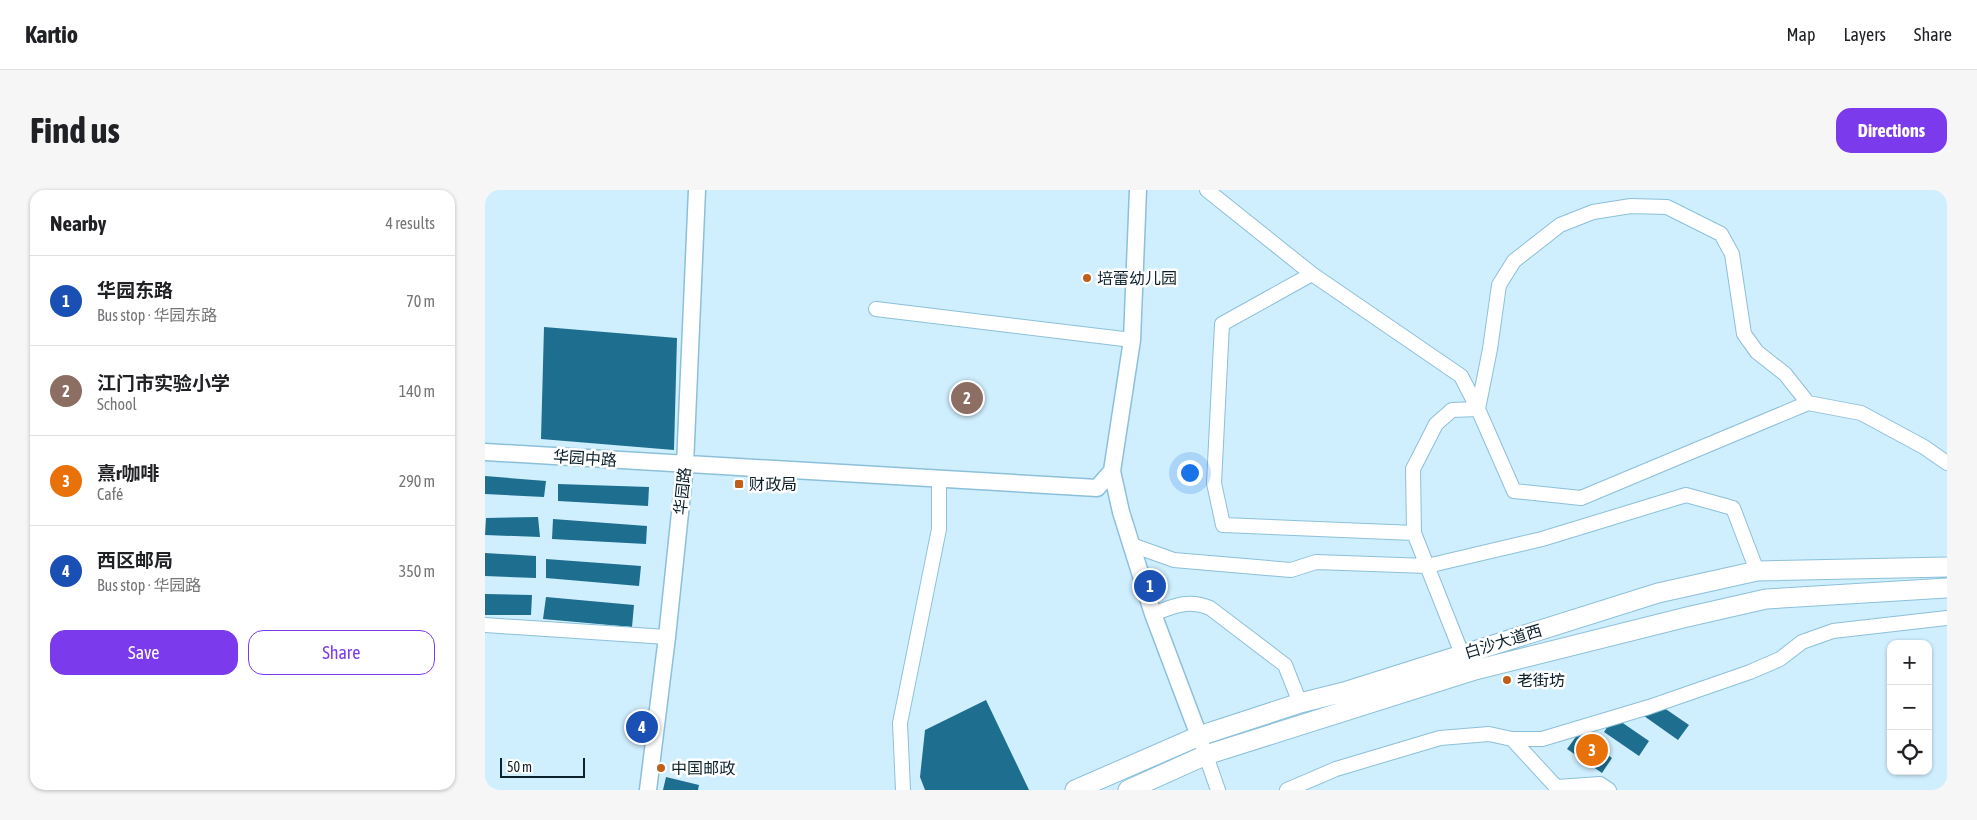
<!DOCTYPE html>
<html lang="en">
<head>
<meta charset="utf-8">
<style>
  body { margin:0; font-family:"Asap Condensed","Noto Sans SC",sans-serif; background:#f6f6f6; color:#202124 }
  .controls { position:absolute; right:15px; bottom:15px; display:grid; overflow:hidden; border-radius:10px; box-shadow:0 1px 4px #0004 }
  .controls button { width:45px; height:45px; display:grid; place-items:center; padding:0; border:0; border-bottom:1px solid #e0e0e0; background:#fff; color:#202124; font:25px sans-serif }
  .scale { position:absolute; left:15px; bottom:12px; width:85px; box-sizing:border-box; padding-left:5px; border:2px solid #0c212b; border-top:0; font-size:14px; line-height:18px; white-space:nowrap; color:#0c212b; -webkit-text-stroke:4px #fff; paint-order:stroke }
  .you { position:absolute; left:704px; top:282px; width:18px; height:18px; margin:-12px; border:4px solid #fff; border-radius:50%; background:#1a73e8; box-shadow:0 0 0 8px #1a73e833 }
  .badge { display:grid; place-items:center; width:32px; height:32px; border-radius:50%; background:#7c3aed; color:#fff; font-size:16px; font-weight:700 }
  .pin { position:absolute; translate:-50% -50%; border:2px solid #fff; box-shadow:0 1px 5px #0006 }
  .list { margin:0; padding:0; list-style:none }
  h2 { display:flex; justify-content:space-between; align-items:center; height:65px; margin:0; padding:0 20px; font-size:21px }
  h2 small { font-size:16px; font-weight:400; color:#757577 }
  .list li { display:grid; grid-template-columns:32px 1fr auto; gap:15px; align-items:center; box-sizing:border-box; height:90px; padding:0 20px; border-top:1px solid #e0e0e0 }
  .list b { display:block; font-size:19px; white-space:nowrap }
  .list p { margin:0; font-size:16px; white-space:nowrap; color:#757577 }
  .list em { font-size:16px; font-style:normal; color:#757577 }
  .actions { display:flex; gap:10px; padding:15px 20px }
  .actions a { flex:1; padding:11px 0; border:1px solid #7c3aed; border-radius:15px; text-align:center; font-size:18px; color:#7c3aed }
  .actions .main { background:#7c3aed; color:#fff }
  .icon { flex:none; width:28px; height:28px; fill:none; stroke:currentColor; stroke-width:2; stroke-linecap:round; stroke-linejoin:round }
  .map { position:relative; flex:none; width:1462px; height:600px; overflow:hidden; border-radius:15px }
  header { display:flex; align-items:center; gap:30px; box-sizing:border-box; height:70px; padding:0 25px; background:#fff; border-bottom:1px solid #e0e0e0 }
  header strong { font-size:24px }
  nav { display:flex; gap:28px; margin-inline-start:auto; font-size:18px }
  .intro { display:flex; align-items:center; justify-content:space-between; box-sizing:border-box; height:120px; padding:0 30px }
  h1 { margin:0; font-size:35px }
  .button { padding:12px 22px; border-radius:15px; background:#7c3aed; color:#fff; font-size:18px; font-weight:700 }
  main { display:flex; gap:30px; padding:0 30px }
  aside { flex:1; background:#fff; border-radius:15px; box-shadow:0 1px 4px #0004 }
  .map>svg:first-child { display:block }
</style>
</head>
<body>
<header>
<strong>Kartio</strong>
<nav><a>Map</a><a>Layers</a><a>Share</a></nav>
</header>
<div class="intro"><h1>Find us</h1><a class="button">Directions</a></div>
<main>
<aside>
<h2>Nearby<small>4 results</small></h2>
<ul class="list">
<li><span class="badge" style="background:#1a4fb4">1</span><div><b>华园东路</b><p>Bus stop · 华园东路</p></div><em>70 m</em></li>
<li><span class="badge" style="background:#8d6e63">2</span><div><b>江门市实验小学</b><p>School</p></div><em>140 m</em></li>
<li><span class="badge" style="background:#e8710a">3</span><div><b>熹r咖啡</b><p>Café</p></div><em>290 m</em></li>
<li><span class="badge" style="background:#1a4fb4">4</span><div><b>西区邮局</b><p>Bus stop · 华园路</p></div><em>350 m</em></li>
</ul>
<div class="actions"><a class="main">Save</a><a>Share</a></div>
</aside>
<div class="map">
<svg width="1462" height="600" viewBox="0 0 1462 600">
  <rect width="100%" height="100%" fill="#cfeefe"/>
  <!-- building -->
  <path fill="#1d6e8f" d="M59,137L192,148L189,260L56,249Z
    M0,286L61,291L59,307L0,304Z
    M73,294L164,297L163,316L73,311Z
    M53,327L55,347L0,345L1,328Z
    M68,329L162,336L161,354L67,349Z
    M0,363L51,366V388L0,386Z
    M61,369L156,376L154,396L61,388Z
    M0,404L47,405L46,425H0Z
    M61,407L149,415L147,437L58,429Z
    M501,510L544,600H440L435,587L440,540Z
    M1169,511L1204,535L1193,550L1159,526Z
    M1129,527L1164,551L1154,566L1119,542Z
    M1093,544L1127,568L1117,583L1082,559Z
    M181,587L214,595L213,600H178Z"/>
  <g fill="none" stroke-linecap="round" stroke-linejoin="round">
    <defs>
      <path id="minor" d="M722,0L827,84
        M391,119L647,150
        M993,219L967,220L951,234L928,279L929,343L738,335L729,293L737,134L827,84L976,186L993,219L1029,301L1096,308L1323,213L1376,223L1439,257L1462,273
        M993,219L1005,159L1014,95L1029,71L1075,35L1108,22L1146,16L1182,17L1236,44L1247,64L1259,144L1272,162L1300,184L1323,213
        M929,343L977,464
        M647,355L689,370L806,380L831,372L942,376L1057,349L1201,305L1248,318L1272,381
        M668,424C689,416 703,409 725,418L800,475L815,513
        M0,435L182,447
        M714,546L733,600
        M1027,549L1074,600
        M1072,597L1115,594L1124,600
        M418,600L415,533L454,339V289
        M802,600L851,579L955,548L1004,544L1027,549H1057L1164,517L1265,482L1295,469L1317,452L1348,441L1462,428"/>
      <path id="tertiary" d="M653,0L647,150L627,281L636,322L668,424L714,546
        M0,262L612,298L627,281
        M163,600L182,447L200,275L212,0"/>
      <path id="secondary" d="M590,600L714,546L815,513L859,502L1173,403L1272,381L1462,377
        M643,600L721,565L990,480L1202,427L1281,409L1462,398"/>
    </defs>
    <!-- minor casing -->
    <use href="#minor" stroke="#8cc0da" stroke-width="16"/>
    <!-- tertiary casing -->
    <use href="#tertiary" stroke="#8cc0da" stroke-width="19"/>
    <!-- secondary casing -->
    <use href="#secondary" stroke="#8cc0da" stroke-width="21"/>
    <!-- minor -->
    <use href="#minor" stroke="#fff" stroke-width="14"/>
    <!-- tertiary -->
    <use href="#tertiary" stroke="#fff" stroke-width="16"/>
    <!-- secondary -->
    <use href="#secondary" stroke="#fff" stroke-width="19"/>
  </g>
  <!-- markers -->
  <g fill="#bf5f1b" stroke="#fff" stroke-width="2">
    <circle cx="602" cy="88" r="5"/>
    <rect x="249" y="289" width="10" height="10" rx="2.5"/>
    <circle cx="1022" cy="490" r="5"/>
    <circle cx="176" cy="578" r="5"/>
  </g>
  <g text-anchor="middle" stroke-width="5" stroke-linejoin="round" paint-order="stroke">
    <!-- poi labels -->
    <g font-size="16" fill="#0c212b" stroke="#fff" text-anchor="start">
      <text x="612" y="94">培蕾幼儿园</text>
      <text x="264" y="300">财政局</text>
      <text x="1032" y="496">老街坊</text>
      <text x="186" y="584">中国邮政</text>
    </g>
    <!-- street labels -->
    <g font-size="16" fill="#0c212b" stroke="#fff">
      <text transform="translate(100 268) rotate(4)" y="6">华园中路</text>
      <text transform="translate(197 301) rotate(-84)" y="6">华园路</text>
      <text transform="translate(1018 451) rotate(-17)" y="6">白沙大道西</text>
    </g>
  </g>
</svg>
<div class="controls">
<button>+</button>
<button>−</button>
<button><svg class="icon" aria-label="locate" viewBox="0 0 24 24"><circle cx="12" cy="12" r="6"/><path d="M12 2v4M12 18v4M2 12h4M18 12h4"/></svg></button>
</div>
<div class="scale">50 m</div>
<div class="you"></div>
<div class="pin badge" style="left:665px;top:396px;background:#1a4fb4">1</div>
<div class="pin badge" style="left:482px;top:208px;background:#8d6e63">2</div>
<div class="pin badge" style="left:1107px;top:560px;background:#e8710a">3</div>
<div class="pin badge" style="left:157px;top:537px;background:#1a4fb4">4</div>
</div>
</main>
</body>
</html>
